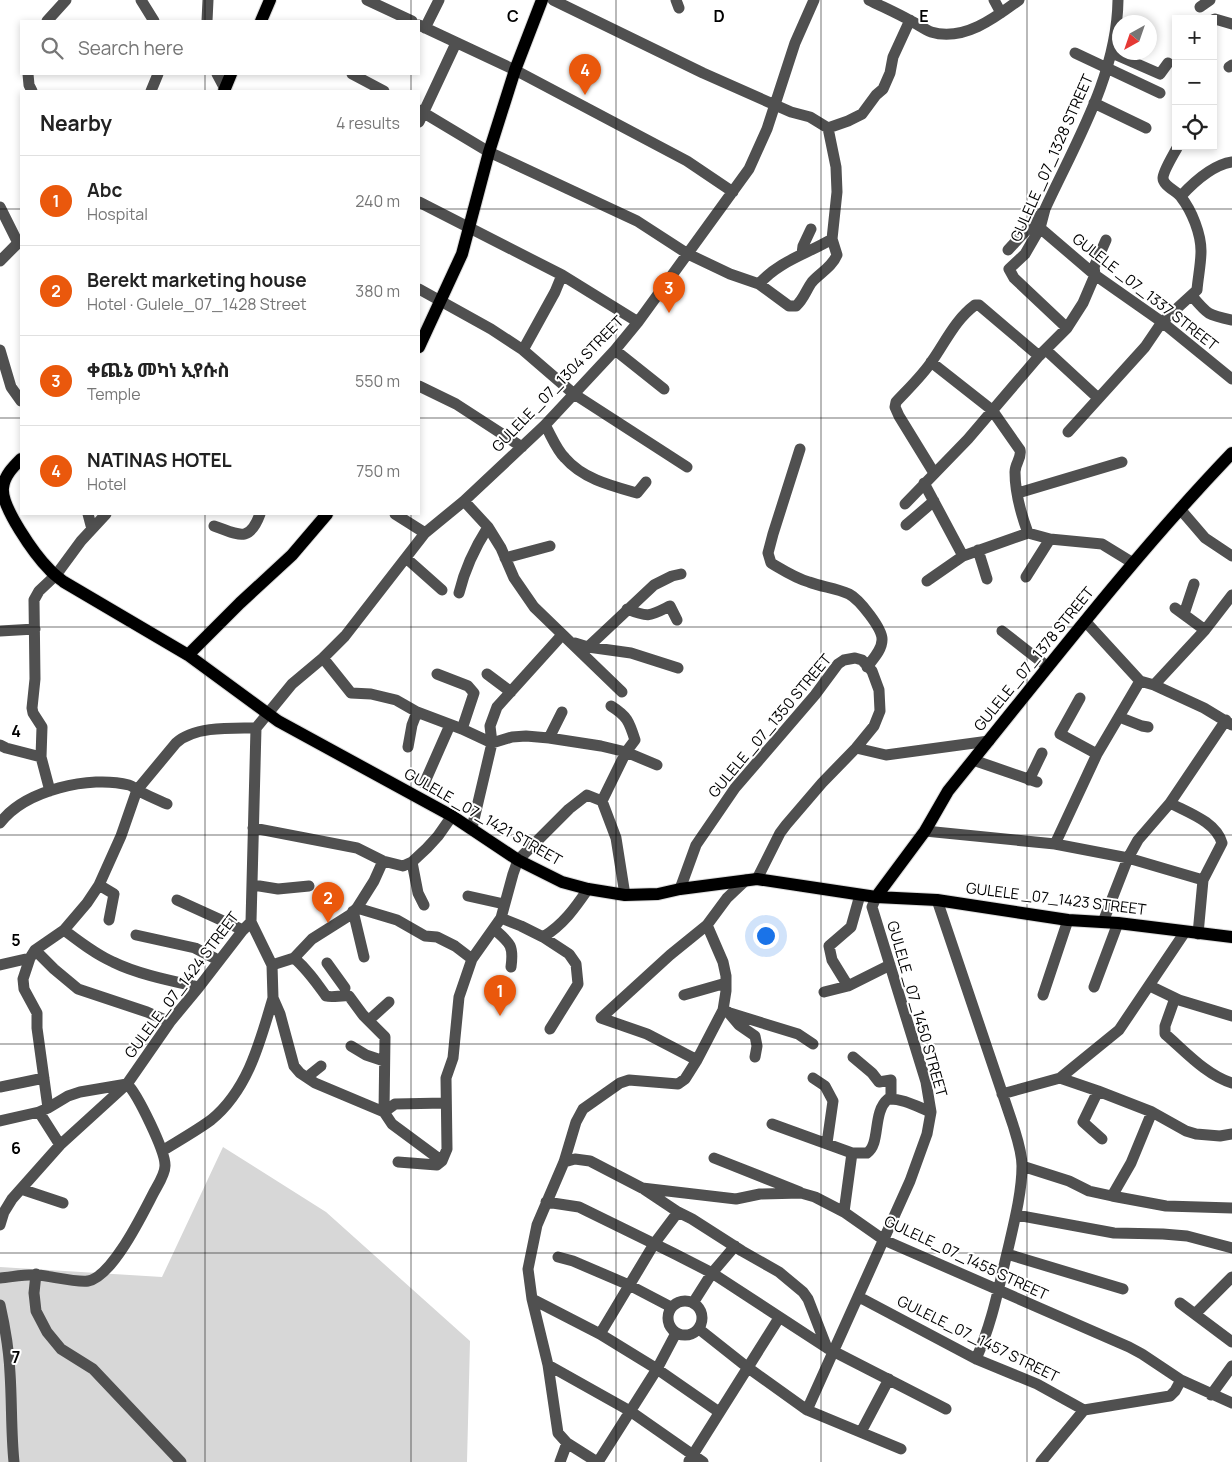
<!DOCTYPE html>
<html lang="en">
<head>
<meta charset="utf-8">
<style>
  body { margin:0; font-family:Manrope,"Noto Sans Ethiopic",sans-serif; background:#f2f2f2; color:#222 }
  .controls { position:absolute; right:15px; top:15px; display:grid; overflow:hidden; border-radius:0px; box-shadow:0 2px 8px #0003 }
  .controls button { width:45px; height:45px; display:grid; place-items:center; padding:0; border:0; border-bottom:1px solid #e0e0e0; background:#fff; color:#222; font:25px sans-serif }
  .compass { position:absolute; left:1112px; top:15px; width:45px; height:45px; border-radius:50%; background:#fff; box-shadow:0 2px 8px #0003; rotate:220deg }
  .you { position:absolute; left:765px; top:935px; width:18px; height:18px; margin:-12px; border:4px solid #fff; border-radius:50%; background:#1a73e8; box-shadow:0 0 0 8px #1a73e833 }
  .badge { display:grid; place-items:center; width:32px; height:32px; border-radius:50%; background:#ea580c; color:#fff; font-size:16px; font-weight:700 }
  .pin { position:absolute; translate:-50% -41px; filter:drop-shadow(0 1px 2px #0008) }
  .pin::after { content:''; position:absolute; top:26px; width:18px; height:15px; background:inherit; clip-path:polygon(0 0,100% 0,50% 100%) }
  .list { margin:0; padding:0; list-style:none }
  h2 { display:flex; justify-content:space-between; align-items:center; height:65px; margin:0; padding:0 20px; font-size:21px }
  h2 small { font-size:16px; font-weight:400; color:#767676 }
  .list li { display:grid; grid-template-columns:32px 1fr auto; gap:15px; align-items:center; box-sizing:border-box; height:90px; padding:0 20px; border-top:1px solid #e0e0e0 }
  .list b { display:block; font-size:19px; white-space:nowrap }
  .list p { margin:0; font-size:16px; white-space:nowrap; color:#767676 }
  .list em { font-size:16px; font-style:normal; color:#767676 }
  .icon { flex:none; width:28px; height:28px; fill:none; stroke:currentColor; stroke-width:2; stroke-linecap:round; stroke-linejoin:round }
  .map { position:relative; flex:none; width:1232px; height:1462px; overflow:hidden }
  .search { position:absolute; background:#fff; box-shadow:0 2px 8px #0003; left:20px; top:20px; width:400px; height:55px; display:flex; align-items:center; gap:12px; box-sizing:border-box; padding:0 18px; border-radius:0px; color:#767676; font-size:19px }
  .panel { position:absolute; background:#fff; box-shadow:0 2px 8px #0003; left:20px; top:90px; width:400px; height:425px; border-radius:0px }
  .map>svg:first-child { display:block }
</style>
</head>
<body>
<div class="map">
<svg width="1232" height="1462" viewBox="0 0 1232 1462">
  <rect width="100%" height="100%" fill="#fff"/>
  <!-- green -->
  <path fill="#d7d7d7" d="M223,1147L326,1212L470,1341L467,1462H0V1267L162,1277Z"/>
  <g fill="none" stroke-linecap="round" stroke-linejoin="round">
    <defs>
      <path id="major" d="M261,21L270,0
        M224,91L231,74
        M419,347L462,254L489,152L515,70L542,0
        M21,459C13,467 4,476 3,488C1,507 35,555 49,569C53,574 59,578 64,582L188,655L278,721L452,816L518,860L562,882L588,889L625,895L658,894L680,889L757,879L876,897L937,900L1068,920L1118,923L1232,937
        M188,655L240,603L292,555L327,514
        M876,897L925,831L948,791L973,760C1057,656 1139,550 1232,453"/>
    </defs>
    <!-- major casing -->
    <use href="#major" stroke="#dbdbdb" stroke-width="14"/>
    <!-- minor -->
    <path stroke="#505050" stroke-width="11" d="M141,0L154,21
      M367,0L412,21
      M676,0L679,8
      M869,0C883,7 897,13 911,21C917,24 924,29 931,32C963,42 995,18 1019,0
      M994,0L1001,13
      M1200,7L1210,0
      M1213,20L1215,19L1232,24
      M47,21L66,0
      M207,21L208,0
      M419,25L515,70L687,161L733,192
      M425,28L439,0
      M1075,53L1160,93
      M1112,53L1160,74L1168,63
      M1229,67L1232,65
      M28,74L29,85L32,91
      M217,74L225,89
      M352,74L384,91
      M151,91L158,74
      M1094,103L1146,128
      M419,110L489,152L637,221L688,254L730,274L759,284C779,261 807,254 832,239L837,192L836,167L828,128L810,117L791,112L703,73L553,0
      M419,122L456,43
      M828,128L848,121L862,114L876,95L883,89L890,73L893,57L910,20
      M1181,196C1194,182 1212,165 1232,162
      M419,202L562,275L638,322
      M0,207L18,243L0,261
      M1040,228L1095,275L1162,322L1232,379
      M1008,250L1043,212
      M802,254L803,246L811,229
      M759,284L789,306H796C804,299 806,290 812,282C820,273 832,267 837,255L832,239
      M419,289L491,329L523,350L574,394L687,467
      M1192,296C1208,315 1208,315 1232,320
      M1067,328L1014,278L1009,269L1025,254L1040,228L1045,209C1076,142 1117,75 1118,0
      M0,350L11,387L21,401
      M523,350L555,292L562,275
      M615,350L664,389
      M1046,350L1098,398
      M931,362L992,410L1020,450C1022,458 1015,463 1015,472C1015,493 1021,514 1028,533
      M419,386L456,404L522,447
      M545,425C551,435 556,449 565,458C583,479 612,486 637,493L646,482
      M1068,432L1145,347L1162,322L1197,290C1198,277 1201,264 1201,251C1201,234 1192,211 1181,197C1177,191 1163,186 1163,178C1163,171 1174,154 1178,146
      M800,449L773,534L768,553L771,563C783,570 795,578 809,582C822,587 836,588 849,594C859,599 883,629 882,640C882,650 873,659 867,667
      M934,473L899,416L895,407L896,402C908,389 922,376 932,361C946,341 955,320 975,305H979L1039,356
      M924,483L963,556
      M1018,493L1122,462
      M464,501L488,527L501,548L514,578L534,607L622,692
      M905,504L968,439L1039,356L1067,328L1083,303L1095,275L1094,267L1106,240
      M1180,509L1205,538L1232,556
      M88,514L92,529
      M395,514L425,533
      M906,525L934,501
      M214,526C238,534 249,544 260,514
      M978,550L987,579
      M406,558L442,590
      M505,558L550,546
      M1026,577L1050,539
      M927,581L963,556L1028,533L1050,539L1102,544L1133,563
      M459,593C465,568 474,549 488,527
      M1175,608L1205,630
      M627,609C649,618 650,616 670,606L677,620
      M1184,614L1194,584
      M1085,621L1140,681L1154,685L1204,708L1232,725
      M0,631L35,629
      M1002,631L1048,667
      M575,643L588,647L654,585L672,576L681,574
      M588,647L631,653L678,668
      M323,658L351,693L371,694L396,700L417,712L462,729L492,743L512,737L526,736L549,738L601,746L626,752L657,765
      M437,674L468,686L474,693L462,729
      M487,674L511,692
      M1154,685L1205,630L1232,595
      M1080,698L1060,734L1097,754
      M1119,717L1142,726L1148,727
      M549,738L562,712
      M0,745L6,748L41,757
      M408,747L412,725L417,712
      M856,748L886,755L989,741
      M973,760L1037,782
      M1029,780L1042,753
      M424,784L450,725
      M50,791L41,757L42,727L33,713L32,708L35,679L34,600L39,591L56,575L81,541L106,514
      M602,801L626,752L635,740C629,721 627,716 611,706
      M1170,803C1189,813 1216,822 1222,843L1203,880L1198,934
      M0,823C25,790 90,775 129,785C133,786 135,789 139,791C148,796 158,800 167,804
      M253,828L357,848L383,861L403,866L412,862L427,848L438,836L452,816
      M472,828L492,743L490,726L497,707L562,635
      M925,831L1055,844L1128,858L1203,880
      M1055,844L1097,754L1140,681
      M412,862L418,893L424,905
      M99,885L114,894L109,920
      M253,885L278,889L309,886
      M680,889L696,845L735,788L815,695L838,664L844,660L855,658L862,660L872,671L879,690L880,711L874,726L856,748L822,783L786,825L780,833L757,879
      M468,896L504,904
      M177,900L243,930
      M937,900L1013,1125C1017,1138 1022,1152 1022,1166C1022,1192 1014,1223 1008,1249C999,1286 992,1324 976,1359
      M357,908L397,920L425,936L437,937L455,946L472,959
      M353,911L364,957
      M501,918L521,926L543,937L569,954L576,964L578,984L550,1029
      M251,922L272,965L273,998L280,1014L294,1066L300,1073L315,1083L384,1112L395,1104L445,1103
      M1103,922L1128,858L1138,840L1170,803L1226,720
      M494,929C510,943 514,945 511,967
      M64,930C80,942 95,954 113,962C137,974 172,981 199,987
      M136,935L195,948L218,960
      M543,937C563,925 575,908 588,889
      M35,950L54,969L78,989L147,1012L170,1022
      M294,958C307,969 316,982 326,996C333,998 341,995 349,996L363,1015L385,1037L384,1112L392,1124L442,1161
      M327,963L345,988
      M0,965L30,958
      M272,965L294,958L312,939L350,915L357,908L374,881L383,861
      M848,986L832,960L829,946L851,927L860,895
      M1150,986L1179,1000L1232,1016
      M1094,987L1118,923
      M824,992L848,986L890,965
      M684,995L726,983
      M1043,995L1068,920
      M1175,998L1165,1026V1034C1185,1051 1206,1075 1232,1083
      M728,1012L739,1025L755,1036L757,1046L755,1057
      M730,1013L798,1034L813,1044
      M369,1020L389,1002
      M351,1046L366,1055L384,1061
      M853,1057L872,1073L879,1082L891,1080V1098
      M697,1060L647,1034L601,1018L670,955L707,925L727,898L746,880
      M308,1078L311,1074L321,1066
      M813,1078L825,1086L833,1101L827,1143
      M1060,1078L1119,1030L1185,932
      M0,1087L44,1078
      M1098,1091L1083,1122L1102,1139
      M1002,1094L1060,1078L1098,1091L1152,1112L1186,1131L1196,1134L1220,1136L1232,1134
      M48,1108L37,1028V1013L24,989L23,979L30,958L35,950L64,930L87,903L99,885L121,836L137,790L176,743C194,726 232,728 256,728
      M39,1112L60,1145
      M0,1121L39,1112L48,1108L68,1096L80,1092L127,1084
      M772,1124L852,1153H867C881,1144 872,1112 888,1099C902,1098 918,1107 931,1112
      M162,1151C178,1141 196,1131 211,1120C248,1090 260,1042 273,998
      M714,1158L800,1192
      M398,1162L437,1165L442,1161L447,1149L446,1078L453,1058L459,997L472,959L501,918L513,874L518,860L569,809L587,795L602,801L616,838L625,895
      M564,1162L575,1159L590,1161L642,1188L678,1212L692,1219L742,1251L779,1272L803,1292L808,1299L827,1348
      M1022,1166L1069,1181L1089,1191L1112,1196L1166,1206L1232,1208
      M642,1188L736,1199L760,1194L801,1193L815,1197L844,1212L884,1240L1129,1347L1142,1354L1181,1380L1232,1403
      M21,1189L63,1203
      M1112,1196L1131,1163L1152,1112
      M546,1202L579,1207L673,1253L712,1273L827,1348L946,1409
      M844,1212L852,1153
      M1016,1215L1114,1233L1163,1234L1187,1236L1232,1248
      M0,1225L4,1212L12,1199L60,1145L127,1084L170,1022L199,987L243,930L251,922L256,728L292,684L323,658L345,636L425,533L464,501L545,425L615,350L638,322L749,169L767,129L795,43L814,0
      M1007,1254L1123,1289
      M558,1257L573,1261L629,1285L671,1307
      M36,1274L34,1293L36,1311L47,1332L61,1349L93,1369L181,1462
      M0,1278C12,1277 26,1274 38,1275C50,1276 78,1283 88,1281C112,1277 142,1215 153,1194C157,1186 165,1175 165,1166C166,1152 137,1093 127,1084
      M859,1297L976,1359L1037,1384L1084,1410
      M532,1299L600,1334L657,1369L719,1412
      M668 1318a17 17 0 1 1 34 0a17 17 0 1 1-34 0Z
      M693,1303L712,1273L735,1246
      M1180,1303L1232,1342
      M0,1305C5,1327 9,1351 10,1373C12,1403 11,1433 14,1462
      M1195,1314L1232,1277
      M699,1329L747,1367L807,1410L901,1449
      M600,1334L654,1244L678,1212
      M548,1365L630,1411L703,1462
      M1211,1395L1232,1366
      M807,1410L910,1181L927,1134L931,1112L926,1082L872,907L876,897
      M861,1432L889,1379
      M689,1461L779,1318
      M560,1462L567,1443
      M597,1462L567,1443L558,1433L548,1365L532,1299L528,1269L537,1225L564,1162L576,1122L583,1109L620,1083L629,1080L678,1084L685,1079L697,1060L723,1010L726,991V976L723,962L707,925
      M598,1462L657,1369L676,1333
      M1041,1462L1084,1410L1170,1396L1175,1391L1181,1380"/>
    <!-- major -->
    <use href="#major" stroke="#000" stroke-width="12"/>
  </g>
  <!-- grid -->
  <path fill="none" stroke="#000" stroke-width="1" stroke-opacity="0.55" d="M205,0V21M411,0V21M616,0V1462M821,0V1462M1027,0V1462M205,74V91M411,74V91M0,209H21M419,209H1232M0,418H21M419,418H1232M205,514V1462M411,514V1462M0,627H1232M0,835H1232M0,1044H1232M0,1253H1232"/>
  <g text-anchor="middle" stroke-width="4" stroke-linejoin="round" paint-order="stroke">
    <!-- street labels -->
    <g font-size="15" fill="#000" stroke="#fff">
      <text transform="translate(1052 158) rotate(-66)" y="5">GULELE _07_1328 STREET</text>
      <text transform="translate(1145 292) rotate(38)" y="5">GULELE _07_1337 STREET</text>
      <text transform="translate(558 384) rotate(-46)" y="5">GULELE _07_1304 STREET</text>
      <text transform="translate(1034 659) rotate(-51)" y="5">GULELE _07_1378 STREET</text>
      <text transform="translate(770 726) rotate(-50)" y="5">GULELE _07_1350 STREET</text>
      <text transform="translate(483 817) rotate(30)" y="5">GULELE _07_1421 STREET</text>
      <text transform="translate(1056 899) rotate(7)" y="5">GULELE _07_1423 STREET</text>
      <text transform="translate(182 985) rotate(-53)" y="5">GULELE_07_1424 STREET</text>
      <text transform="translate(917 1009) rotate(74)" y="5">GULELE _07_1450 STREET</text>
      <text transform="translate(966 1258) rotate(25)" y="5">GULELE_07_1455 STREET</text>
      <text transform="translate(978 1339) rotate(26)" y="5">GULELE_07_1457 STREET</text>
    </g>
  </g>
  <g font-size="16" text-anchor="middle" font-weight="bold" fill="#000" stroke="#fff" stroke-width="4" stroke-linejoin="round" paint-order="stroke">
    <text x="513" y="22">C</text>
    <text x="719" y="22">D</text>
    <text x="924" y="22">E</text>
    <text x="16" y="737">4</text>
    <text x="16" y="946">5</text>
    <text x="16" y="1154">6</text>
    <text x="16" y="1363">7</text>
  </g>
</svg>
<div class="controls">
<button>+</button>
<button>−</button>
<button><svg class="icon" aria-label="locate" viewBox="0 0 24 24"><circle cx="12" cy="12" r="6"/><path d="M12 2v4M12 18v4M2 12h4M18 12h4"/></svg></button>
</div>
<svg class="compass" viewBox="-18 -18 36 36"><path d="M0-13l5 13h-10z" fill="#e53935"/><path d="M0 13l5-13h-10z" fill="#767676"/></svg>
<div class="you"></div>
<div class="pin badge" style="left:500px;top:1016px">1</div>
<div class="pin badge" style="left:328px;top:923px">2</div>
<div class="pin badge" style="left:669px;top:313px">3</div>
<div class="pin badge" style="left:585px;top:95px">4</div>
<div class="search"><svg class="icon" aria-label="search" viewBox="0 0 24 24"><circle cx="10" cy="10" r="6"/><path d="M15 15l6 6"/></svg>Search here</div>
<section class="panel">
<h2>Nearby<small>4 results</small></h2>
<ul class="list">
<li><span class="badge">1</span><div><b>Abc</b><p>Hospital</p></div><em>240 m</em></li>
<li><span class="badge">2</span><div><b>Berekt marketing house</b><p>Hotel · Gulele_07_1428 Street</p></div><em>380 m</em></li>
<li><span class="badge">3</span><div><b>ቀጨኔ መካነ ኢየሱስ</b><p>Temple</p></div><em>550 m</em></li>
<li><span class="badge">4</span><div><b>NATINAS HOTEL</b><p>Hotel</p></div><em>750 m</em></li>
</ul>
</section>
</div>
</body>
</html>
